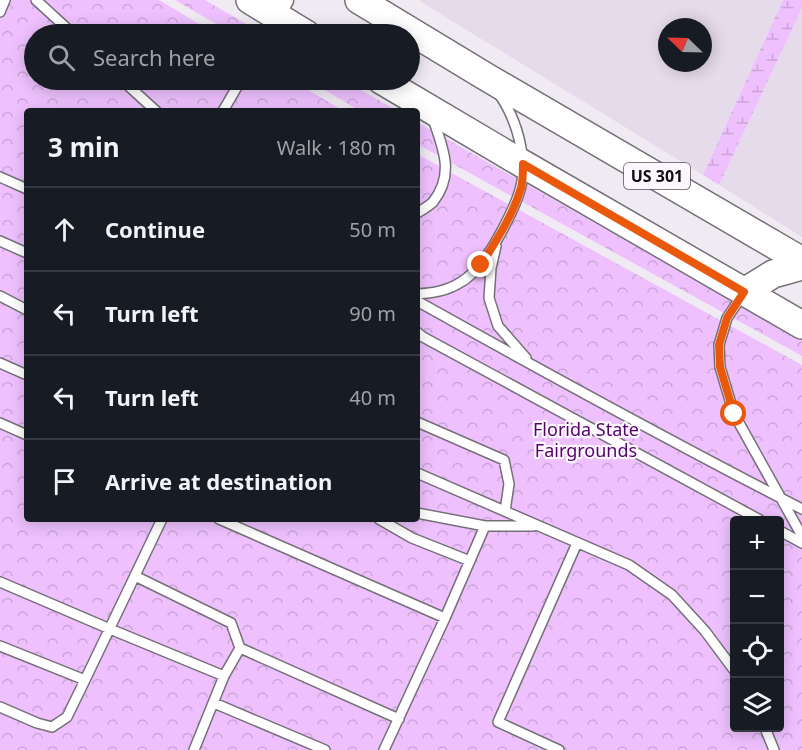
<!DOCTYPE html>
<html lang="en">
<head>
<meta charset="utf-8">
<style>
  body { margin:0; font-family:"Noto Sans",sans-serif; background:#20242c; color:#f1f3f6 }
  .controls { position:absolute; right:18px; bottom:18px; display:grid; overflow:hidden; border-radius:6px; box-shadow:0 3px 15px #0003 }
  .controls button { width:54px; height:54px; display:grid; place-items:center; padding:0; border:0; border-bottom:2px solid #363941; background:#171b24; color:#f1f3f6; font:30px sans-serif }
  .compass { position:absolute; left:658px; top:18px; width:54px; height:54px; border-radius:50%; background:#171b24; box-shadow:0 3px 15px #0003; rotate:293deg }
  .stop { position:absolute; width:18px; height:18px; margin:-14px; border:4px solid #ea580c; border-radius:50%; background:#fff }
  .stop.end { background:#ea580c; border-color:#fff; box-shadow:0 2px 6px #0008 }
  .list { margin:0; padding:0; list-style:none }
  h2 { display:flex; justify-content:space-between; align-items:center; height:78px; margin:0; padding:0 24px; font-size:26px }
  h2 small { font-size:20px; font-weight:400; color:#9ea1a6 }
  .list li { display:grid; grid-template-columns:39px 1fr auto; gap:18px; align-items:center; box-sizing:border-box; height:84px; padding:0 24px; border-top:2px solid #363941 }
  .list b { display:block; font-size:22px; white-space:nowrap }
  .list em { font-size:20px; font-style:normal; color:#9ea1a6 }
  .icon { flex:none; width:33px; height:33px; fill:none; stroke:currentColor; stroke-width:2; stroke-linecap:round; stroke-linejoin:round }
  .map { position:relative; flex:none; width:802px; height:750px; overflow:hidden }
  .search { position:absolute; background:#171b24; box-shadow:0 3px 15px #0003; left:24px; top:24px; width:396px; height:66px; display:flex; align-items:center; gap:15px; box-sizing:border-box; padding:0 21px; border-radius:33px; color:#9ea1a6; font-size:22px }
  .panel { position:absolute; background:#171b24; box-shadow:0 3px 15px #0003; left:24px; top:108px; width:396px; height:414px; border-radius:6px }
  .map>svg:first-child { display:block }
</style>
</head>
<body>
<div class="map">
<svg width="802" height="750" viewBox="0 0 802 750">
  <defs>
    <pattern id="wetland-marsh" width="20" height="14" patternUnits="userSpaceOnUse" patternTransform="scale(1.5)"><rect width="20" height="14" fill="#eec1fe"/><path d="M1 5h8M5 5V1M11 12h8M15 12V8" fill="none" stroke="#cba5d9"/></pattern>
    <pattern id="park-crowns" width="20" height="18" patternUnits="userSpaceOnUse" patternTransform="scale(1.5)"><rect width="20" height="18" fill="#eec1fe"/><path d="M2 6a3 3 0 1 1 6 0M12 15a3 3 0 1 1 6 0" fill="none" stroke="#cba5d9"/></pattern>
  </defs>
  <rect width="100%" height="100%" fill="#f0eaf3"/>
  <!-- built -->
  <path fill="#e6dbea" fill-rule="evenodd" d="M420,0H783L703,175L421,2ZM667,27H703V63H667Z
    M802,8V237L719,185Z"/>
  <!-- wetland -->
  <path fill="url(#wetland-marsh)" d="M783,0H802V8L719,185L703,175Z"/>
  <!-- park -->
  <path fill="url(#park-crowns)" fill-rule="evenodd" d="M0,0H159L216,34H34V80H291L344,111H27V519H417V154L802,365V750H0ZM734,520H780V728H734Z
    M175,0H205L264,34H233Z
    M308,80H343L398,111H360Z
    M417,122L802,341V356L417,144Z"/>
  <g fill="none" stroke-linecap="round" stroke-linejoin="round">
    <defs>
      <path id="service" d="M36,0L73,34
        M0,12L5,0
        M265,34L274,18
        M122,80L156,111
        M223,111L241,80
        M0,177L27,189
        M417,213C422,210 429,206 433,202C455,174 443,148 433,119
        M0,241L27,253
        M496,246L491,268L489,298L498,326L526,358
        M417,294C433,293 447,291 461,282C468,278 476,270 481,264C494,248 517,205 521,186C523,179 523,170 523,163C521,139 513,114 499,94
        M743,294L727,318L719,345L720,367L734,414L802,536
        M0,296L27,310
        M417,301C544,372 672,442 802,509
        M417,332L423,337L760,520
        M0,363L27,375
        M417,422L504,460L509,484L505,511
        M0,423L27,435
        M417,473L629,565L672,595L705,631L734,670
        M417,513L485,526H533
        M219,519L445,618L485,526
        M379,519L412,538L470,561
        M780,531L802,543
        M0,582L110,629L224,676L240,648L231,623L135,576
        M0,646L85,680L162,519
        M240,648L399,719
        M214,703L325,750
        M0,707L37,723L52,727L67,717L85,680
        M765,728L774,750
        M194,750L224,676
        M384,750L445,618
        M559,750L498,722L577,543"/>
      <path id="minor" d="M275,16L284,0"/>
      <path id="primary" d="M250,0L306,34
        M359,0L488,78L802,261
        M381,80L523,164L802,325
        M744,292L773,274L802,266"/>
    </defs>
    <!-- service casing -->
    <use href="#service" stroke="#757078" stroke-width="12"/>
    <!-- minor casing -->
    <use href="#minor" stroke="#757078" stroke-width="21"/>
    <!-- primary casing -->
    <use href="#primary" stroke="#757078" stroke-width="30"/>
    <!-- service -->
    <use href="#service" stroke="#fff" stroke-width="9"/>
    <!-- minor -->
    <use href="#minor" stroke="#fff" stroke-width="18"/>
    <!-- primary -->
    <use href="#primary" stroke="#fff" stroke-width="27"/>
  </g>
  <g fill="none" stroke-linecap="round" stroke-linejoin="round">
    <!-- route -->
    <path stroke="#ea580c" stroke-width="8" d="M481,265C496,241 513,215 521,188C523,181 523,172 523,164L744,292L727,318L719,345L720,367L734,414"/>
  </g>
  <g text-anchor="middle" stroke-width="4.5" stroke-linejoin="round" paint-order="stroke">
    <!-- shield labels -->
    <rect fill="#fdf7ff" stroke="#575458" stroke-width="1.5" x="624" y="163" width="66" height="26" rx="4.5"/>
    <g font-size="16" font-weight="bold" fill="#100e11">
      <text x="657" y="182">US 301</text>
    </g>
    <!-- park labels -->
    <g font-size="18" fill="#55036b" stroke="#fdf7ff">
      <text x="586" y="436">Florida State<tspan x="586" dy="21">Fairgrounds</tspan></text>
    </g>
  </g>
</svg>
<div class="controls">
<button>+</button>
<button>−</button>
<button><svg class="icon" aria-label="locate" viewBox="0 0 24 24"><circle cx="12" cy="12" r="6"/><path d="M12 2v4M12 18v4M2 12h4M18 12h4"/></svg></button>
<button><svg class="icon" aria-label="layers" viewBox="0 0 24 24"><path d="M12 4l9 5-9 5-9-5zM3 14l9 5 9-5"/></svg></button>
</div>
<svg class="compass" viewBox="-18 -18 36 36"><path d="M0-13l5 13h-10z" fill="#e53935"/><path d="M0 13l5-13h-10z" fill="#9ea1a6"/></svg>
<div class="stop" style="left:734px;top:414px"></div>
<div class="stop end" style="left:481px;top:265px"></div>
<div class="search"><svg class="icon" aria-label="search" viewBox="0 0 24 24"><circle cx="10" cy="10" r="6"/><path d="M15 15l6 6"/></svg>Search here</div>
<section class="panel">
<h2>3 min<small>Walk · 180 m</small></h2>
<ul class="list">
<li><svg class="icon" aria-label="ahead" viewBox="0 0 24 24"><path d="M12 20V5M6 11l6-6 6 6"/></svg><div><b>Continue</b></div><em>50 m</em></li>
<li><svg class="icon" aria-label="left" viewBox="0 0 24 24"><path d="M17 20v-9H6M10 6l-5 5 5 5"/></svg><div><b>Turn left</b></div><em>90 m</em></li>
<li><svg class="icon" aria-label="left" viewBox="0 0 24 24"><path d="M17 20v-9H6M10 6l-5 5 5 5"/></svg><div><b>Turn left</b></div><em>40 m</em></li>
<li><svg class="icon" aria-label="arrive" viewBox="0 0 24 24"><path d="M6 21V4h12l-3 4 3 4H6"/></svg><div><b>Arrive at destination</b></div></li>
</ul>
</section>
</div>
</body>
</html>
